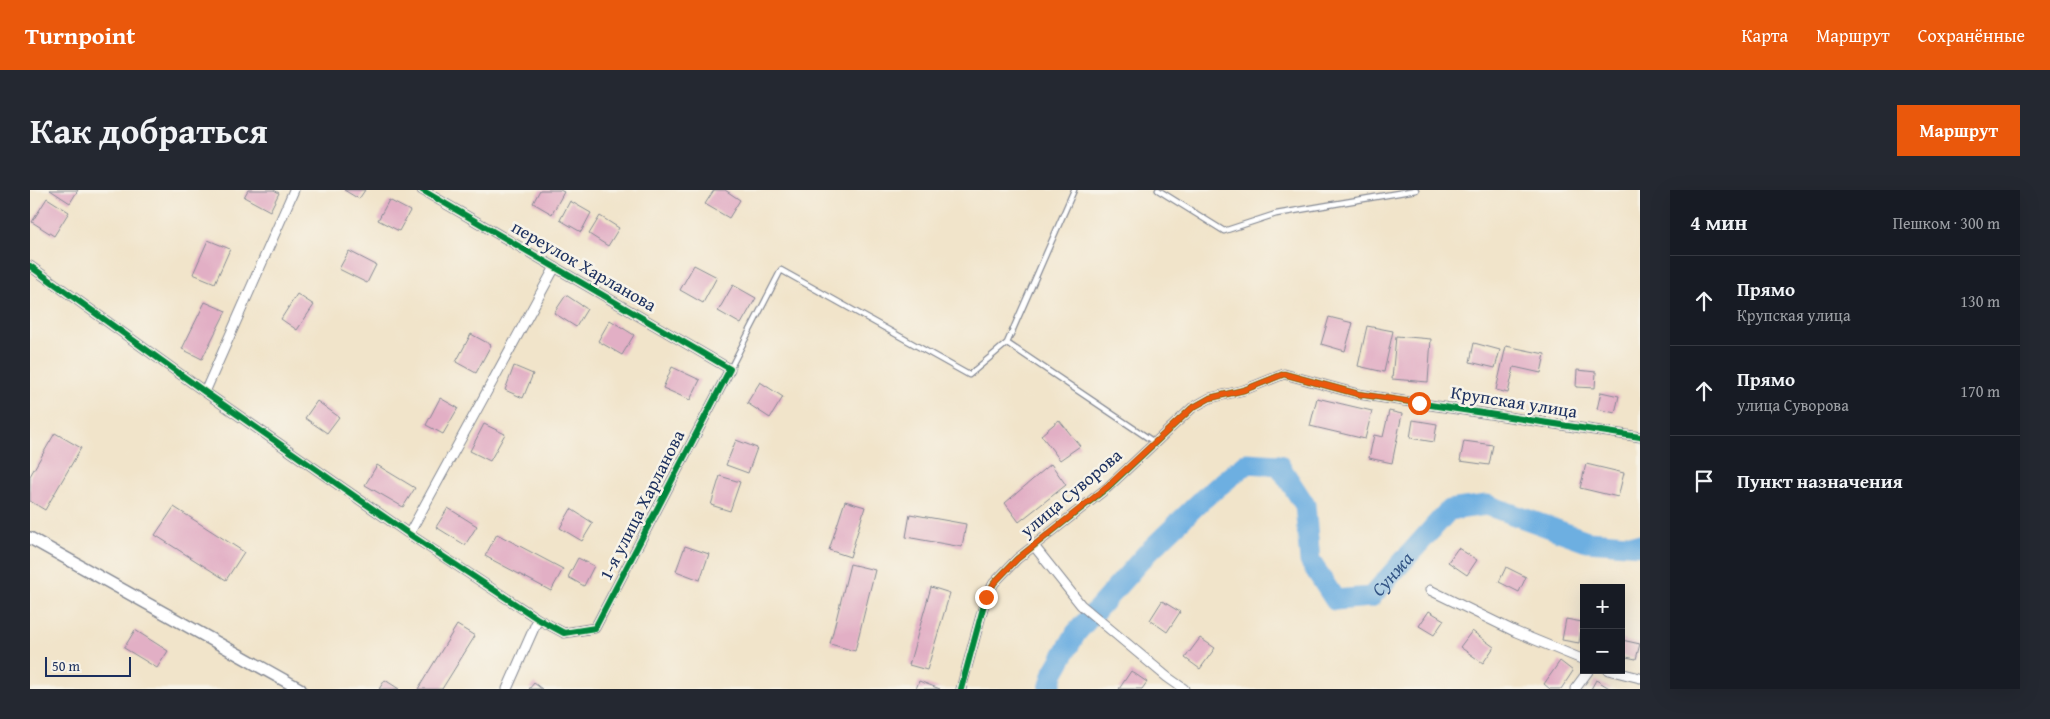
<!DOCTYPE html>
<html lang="ru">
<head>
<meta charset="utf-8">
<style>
  body { margin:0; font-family:"Gentium Book Plus",serif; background:#242831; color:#f1f3f6 }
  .controls { position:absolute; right:15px; bottom:15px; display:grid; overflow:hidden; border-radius:0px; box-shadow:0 5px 20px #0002 }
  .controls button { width:45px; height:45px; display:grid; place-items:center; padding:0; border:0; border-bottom:1px solid #363941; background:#171b24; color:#f1f3f6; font:25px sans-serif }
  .scale { position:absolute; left:15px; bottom:12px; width:86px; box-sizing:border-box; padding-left:5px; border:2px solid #1b2f5e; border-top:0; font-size:14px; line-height:18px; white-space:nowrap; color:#1b2f5e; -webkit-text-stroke:4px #f7f3e8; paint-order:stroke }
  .stop { position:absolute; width:15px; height:15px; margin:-11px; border:4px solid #ea580c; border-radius:50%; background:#fff }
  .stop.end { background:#ea580c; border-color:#fff; box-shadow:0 1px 5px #0008 }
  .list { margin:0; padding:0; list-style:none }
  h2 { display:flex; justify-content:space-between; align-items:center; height:65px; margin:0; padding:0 20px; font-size:21px }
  h2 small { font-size:16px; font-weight:400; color:#9ea1a6 }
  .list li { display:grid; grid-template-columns:32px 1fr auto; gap:15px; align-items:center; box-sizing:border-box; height:90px; padding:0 20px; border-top:1px solid #363941 }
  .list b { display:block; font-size:19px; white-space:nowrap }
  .list p { margin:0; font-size:16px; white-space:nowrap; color:#9ea1a6 }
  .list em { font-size:16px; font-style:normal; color:#9ea1a6 }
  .icon { flex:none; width:28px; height:28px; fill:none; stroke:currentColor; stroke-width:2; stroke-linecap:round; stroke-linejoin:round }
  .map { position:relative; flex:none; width:1610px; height:499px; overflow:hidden; border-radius:0px }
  header { display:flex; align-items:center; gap:30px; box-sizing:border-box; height:70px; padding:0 25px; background:#ea580c; color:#fff }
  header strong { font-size:24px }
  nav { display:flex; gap:28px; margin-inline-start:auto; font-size:18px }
  .intro { display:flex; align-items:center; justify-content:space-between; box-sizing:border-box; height:120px; padding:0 30px }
  h1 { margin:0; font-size:35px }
  .button { padding:12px 22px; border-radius:0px; background:#ea580c; color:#fff; font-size:18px; font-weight:700 }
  main { display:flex; gap:30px; padding:0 30px }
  aside { flex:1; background:#171b24; border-radius:0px; box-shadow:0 5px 20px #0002 }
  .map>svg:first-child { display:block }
</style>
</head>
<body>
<header>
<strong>Turnpoint</strong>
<nav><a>Карта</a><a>Маршрут</a><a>Сохранённые</a></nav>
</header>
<div class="intro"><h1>Как добраться</h1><a class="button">Маршрут</a></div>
<main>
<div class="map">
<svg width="1610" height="499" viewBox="0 0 1610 499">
  <rect width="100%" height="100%" fill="#f7f3e8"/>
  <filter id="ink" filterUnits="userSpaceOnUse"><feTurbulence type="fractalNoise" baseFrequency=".02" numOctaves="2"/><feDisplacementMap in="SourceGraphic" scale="10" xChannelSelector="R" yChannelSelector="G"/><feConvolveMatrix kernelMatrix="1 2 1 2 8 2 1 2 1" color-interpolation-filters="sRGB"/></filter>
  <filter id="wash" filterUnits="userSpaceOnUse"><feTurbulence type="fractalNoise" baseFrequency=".0096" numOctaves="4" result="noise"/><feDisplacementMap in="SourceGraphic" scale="20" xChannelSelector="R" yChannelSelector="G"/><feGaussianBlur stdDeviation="1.12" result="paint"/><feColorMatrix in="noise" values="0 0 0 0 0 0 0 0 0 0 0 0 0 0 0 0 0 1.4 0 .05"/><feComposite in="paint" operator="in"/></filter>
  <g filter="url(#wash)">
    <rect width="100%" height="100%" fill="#f1e4ca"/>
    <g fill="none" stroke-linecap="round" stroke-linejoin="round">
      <!-- river -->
      <path stroke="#6dafe1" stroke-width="21" id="s1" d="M1019,499L1024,482L1046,443L1118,362L1173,309L1217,273L1249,275L1275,315L1280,371L1305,410L1341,407L1419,320L1457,315L1557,351L1610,355"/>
    </g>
    <g id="blocks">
      <!-- building -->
      <path fill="#e2afc5" d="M20,0H48L40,13Z
        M218,0H244L249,3L240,21L214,7Z
        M314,0H335L329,9Z
        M510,0H530L534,2L522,24L503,13Z
        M684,0H695L710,10L699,28L675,14Z
        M17,8L39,22L24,46L2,32Z
        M359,10L380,21L369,41L348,30Z
        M540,11L561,23L551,42L530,30Z
        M570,26L589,38L578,56L559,44Z
        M178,50L200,59L185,93L163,84Z
        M319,61L346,75L337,93L309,79Z
        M664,75L687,87L673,113L650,100Z
        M703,95L726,108L711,134L688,121Z
        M267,104L284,115L267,140L251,129Z
        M536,105L557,119L546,137L524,123Z
        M175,112L196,121L172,169L152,159Z
        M1299,127L1323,133L1315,161L1291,154Z
        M580,130L604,145L592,165L568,151Z
        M1337,136L1363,141L1354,182L1328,176Z
        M441,144L461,155L446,183L426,172Z
        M1366,146L1401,149L1398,192L1362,189Z
        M1444,153L1470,160L1465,178L1440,172Z
        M1476,156L1515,164L1511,183L1484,177L1478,203L1466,200Z
        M484,176L503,184L493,208L475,200Z
        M642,177L670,190L660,210L633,198Z
        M1547,180L1566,182L1565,198L1546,197Z
        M730,192L753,207L740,228L717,213Z
        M1571,202L1589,206L1585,223L1567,219Z
        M410,208L428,218L413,244L396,235Z
        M1287,208L1342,221L1335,249L1280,236Z
        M287,211L309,227L297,243L275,228Z
        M1359,221L1372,224L1362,273L1339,268L1344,245L1353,247Z
        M1029,230L1050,256L1030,270L1011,245Z
        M1383,230L1407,234L1404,252L1380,248Z
        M454,234L475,244L460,271L440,261Z
        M25,243L51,258L15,320L0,311V286Z
        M706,250L727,258L718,283L696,275Z
        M1434,251L1463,255L1459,275L1430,271Z
        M1021,274L1036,295L989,332L975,313Z
        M1556,274L1594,283L1588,307L1550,298Z
        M347,275L385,298L373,317L335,295Z
        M690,286L710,292L700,321L681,315Z
        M815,311L835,317L820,367L799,360Z
        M144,317L214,362L196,390L125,345Z
        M418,318L447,336L435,355L406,337Z
        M541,319L563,333L552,351L530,338Z
        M880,324L936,334L932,357L876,347Z
        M467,344L533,379L521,401L455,366Z
        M655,356L679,364L670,390L646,381Z
        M1428,358L1447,370L1437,385L1418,372Z
        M548,368L564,376L554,396L538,387Z
        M820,374L845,380L825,461L800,454Z
        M1476,377L1496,387L1489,402L1469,392Z
        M901,397L920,403L897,480L879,475Z
        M1132,411L1150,422L1137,442L1120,430Z
        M1399,421L1414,430L1404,445L1389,436Z
        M1536,429L1552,432L1549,453L1532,450Z
        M427,435L445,446L412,499H388Z
        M105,440L138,461L127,478L94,458Z
        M1442,441L1464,457L1453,473L1430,457Z
        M1170,448L1185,458L1170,479L1155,468Z
        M1592,450L1610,454L1606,469L1591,466Z
        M1530,471L1543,481L1531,499H1520L1514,494Z
        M1101,481L1117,492L1112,499H1089Z
        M355,490L369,499H349Z
        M1566,490L1581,499H1561Z
        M889,491L910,499H886Z
        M504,493L512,499H499Z"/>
    </g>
  </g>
  <g filter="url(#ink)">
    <use href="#blocks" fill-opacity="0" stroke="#868a94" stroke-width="1"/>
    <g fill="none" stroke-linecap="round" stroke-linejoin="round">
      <defs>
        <path id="service" d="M1128,0L1194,41L1246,24L1386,0
          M977,153L1124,252
          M700,179L751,80L939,185L977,153L1044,0"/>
        <path id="minor" d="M0,76L175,202L379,344L508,429L534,443L565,438L700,179L392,0
          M175,202L264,0
          M379,344L525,77
          M1004,356L1051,415L1137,487L1154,499
          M1400,400L1486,442L1554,470
          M1578,480L1610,488
          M477,499L508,429
          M931,499L956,407L964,393L987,369L1077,298L1162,218L1180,208L1214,200L1254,184L1328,204L1610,247
          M1545,499L1559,480"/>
        <path id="tertiary" d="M0,348L270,499"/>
      </defs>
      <!-- service casing -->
      <use href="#service" stroke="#868a94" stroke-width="7"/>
      <!-- minor casing -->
      <use href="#minor" stroke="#868a94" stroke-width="11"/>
      <!-- tertiary casing -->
      <use href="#tertiary" stroke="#868a94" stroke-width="14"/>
      <!-- service -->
      <use href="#service" stroke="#fff" stroke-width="4.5"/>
      <!-- minor -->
      <use href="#minor" stroke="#fff" stroke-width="9"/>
      <!-- tertiary -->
      <use href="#tertiary" stroke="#fff" stroke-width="11"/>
      <defs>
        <path id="cycleway" d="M0,76L175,202L379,344L508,429L534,443L565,438L700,179L392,0
          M931,499L956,407L964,393L987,369L1077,298L1162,218L1180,208L1214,200L1254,184L1328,204L1610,247"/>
      </defs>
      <!-- cycleway casing -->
      <use href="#cycleway" stroke="#f7f3e8" stroke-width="9"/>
      <!-- cycleway -->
      <use href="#cycleway" stroke="#00873e" stroke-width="6"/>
    </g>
  </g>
  <g fill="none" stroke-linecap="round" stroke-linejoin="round" filter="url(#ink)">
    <!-- route -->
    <path stroke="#ea580c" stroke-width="6" d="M956,407L964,393L987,369L1076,298L1162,218L1180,208L1214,200L1254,184L1328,204L1389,213"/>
  </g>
  <g text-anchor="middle" stroke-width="5" stroke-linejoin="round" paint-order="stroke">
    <!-- street labels -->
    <g font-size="18" fill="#1b2f5e" stroke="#f7f3e8">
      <text transform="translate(554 76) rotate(30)" y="6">переулок Харланова</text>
      <text transform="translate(1484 212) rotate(9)" y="6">Крупская улица</text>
      <text transform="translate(1041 303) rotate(-40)" y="6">улица Суворова</text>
      <text transform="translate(612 315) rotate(-63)" y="6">1-я улица Харланова</text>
    </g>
    <!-- water labels -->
    <g font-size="19" font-style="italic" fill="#345585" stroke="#f7f3e8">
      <text dy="7" stroke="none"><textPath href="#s1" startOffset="554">Сунжа</textPath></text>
    </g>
  </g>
</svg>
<div class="controls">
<button>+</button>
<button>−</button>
</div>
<div class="scale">50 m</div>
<div class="stop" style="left:1389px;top:213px"></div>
<div class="stop end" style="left:956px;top:407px"></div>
</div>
<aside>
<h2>4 мин<small>Пешком · 300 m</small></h2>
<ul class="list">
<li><svg class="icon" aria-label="ahead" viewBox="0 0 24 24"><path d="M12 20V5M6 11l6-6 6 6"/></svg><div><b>Прямо</b><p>Крупская улица</p></div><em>130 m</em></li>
<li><svg class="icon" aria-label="ahead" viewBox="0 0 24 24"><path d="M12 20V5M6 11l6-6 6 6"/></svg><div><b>Прямо</b><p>улица Суворова</p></div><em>170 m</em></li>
<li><svg class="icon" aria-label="arrive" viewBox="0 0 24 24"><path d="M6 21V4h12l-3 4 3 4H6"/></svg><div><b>Пункт назначения</b></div></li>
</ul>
</aside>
</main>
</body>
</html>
